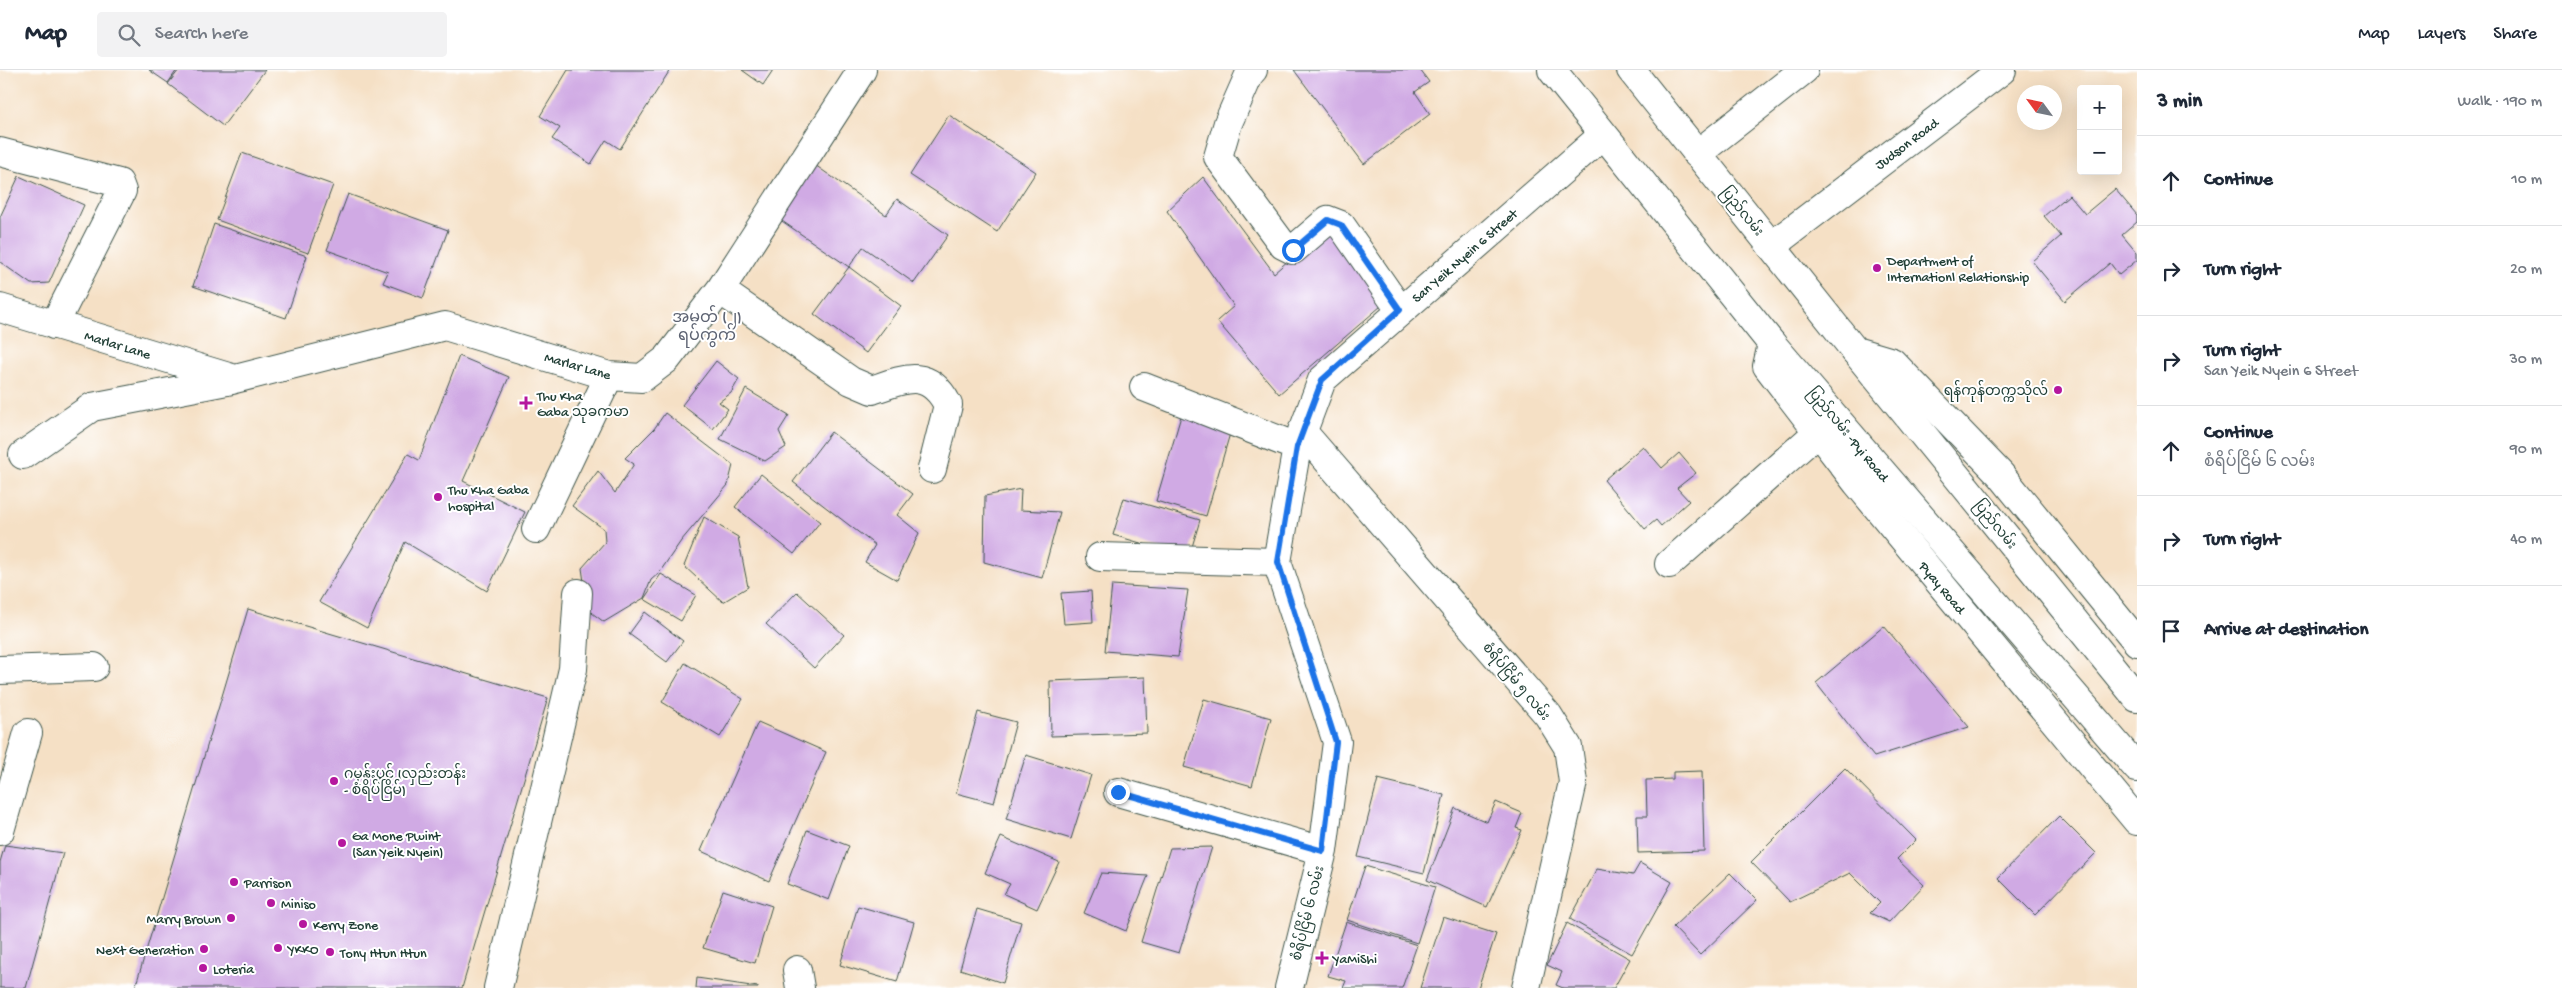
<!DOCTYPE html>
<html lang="en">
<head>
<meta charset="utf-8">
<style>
  body { margin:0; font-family:"Gochi Hand","Noto Sans Myanmar",sans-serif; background:#f2f2f3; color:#1f2937 }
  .controls { position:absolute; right:15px; top:15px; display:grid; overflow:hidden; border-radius:5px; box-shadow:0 5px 20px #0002 }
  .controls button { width:45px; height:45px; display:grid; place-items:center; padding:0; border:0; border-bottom:1px solid #e0e1e3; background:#fff; color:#1f2937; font:25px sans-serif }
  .compass { position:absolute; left:2017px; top:15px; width:45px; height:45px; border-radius:50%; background:#fff; box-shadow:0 5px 20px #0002; rotate:303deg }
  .stop { position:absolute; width:15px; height:15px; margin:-11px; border:4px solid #1a73e8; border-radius:50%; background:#fff }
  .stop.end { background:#1a73e8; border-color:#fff; box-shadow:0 1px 5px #0008 }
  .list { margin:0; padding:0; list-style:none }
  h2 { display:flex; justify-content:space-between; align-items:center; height:65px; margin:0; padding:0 20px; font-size:21px }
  h2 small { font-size:16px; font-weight:400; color:#747a83 }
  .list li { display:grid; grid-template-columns:32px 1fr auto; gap:15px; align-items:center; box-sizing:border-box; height:90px; padding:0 20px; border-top:1px solid #e0e1e3 }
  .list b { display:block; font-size:19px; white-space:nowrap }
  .list p { margin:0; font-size:16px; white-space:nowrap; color:#747a83 }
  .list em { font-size:16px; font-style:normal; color:#747a83 }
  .icon { flex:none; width:28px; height:28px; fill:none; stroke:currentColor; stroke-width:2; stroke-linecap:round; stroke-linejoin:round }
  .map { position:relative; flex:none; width:2137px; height:918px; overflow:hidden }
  header { display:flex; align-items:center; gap:30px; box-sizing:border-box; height:70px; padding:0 25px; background:#fff; border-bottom:1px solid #e0e1e3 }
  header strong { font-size:24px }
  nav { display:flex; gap:28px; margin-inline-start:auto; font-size:18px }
  .search { width:350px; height:45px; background:#f2f2f3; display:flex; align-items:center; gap:12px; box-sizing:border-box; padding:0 18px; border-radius:5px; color:#747a83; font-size:19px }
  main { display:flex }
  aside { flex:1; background:#fff }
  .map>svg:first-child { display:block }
</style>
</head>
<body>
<header>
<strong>Map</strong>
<div class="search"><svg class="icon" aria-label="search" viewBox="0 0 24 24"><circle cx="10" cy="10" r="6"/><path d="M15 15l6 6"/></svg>Search here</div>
<nav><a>Map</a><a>Layers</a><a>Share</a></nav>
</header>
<main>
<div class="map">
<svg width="2137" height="918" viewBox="0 0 2137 918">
  <rect width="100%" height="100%" fill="#fff"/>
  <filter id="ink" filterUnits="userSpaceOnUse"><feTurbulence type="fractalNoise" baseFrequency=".02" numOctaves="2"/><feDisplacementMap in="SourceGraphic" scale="10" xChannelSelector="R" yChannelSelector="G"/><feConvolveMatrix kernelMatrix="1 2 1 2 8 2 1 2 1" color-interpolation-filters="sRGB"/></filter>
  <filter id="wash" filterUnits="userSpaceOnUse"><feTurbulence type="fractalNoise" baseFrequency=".0096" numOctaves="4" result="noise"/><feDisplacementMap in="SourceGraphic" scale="20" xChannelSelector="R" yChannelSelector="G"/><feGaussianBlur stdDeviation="1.12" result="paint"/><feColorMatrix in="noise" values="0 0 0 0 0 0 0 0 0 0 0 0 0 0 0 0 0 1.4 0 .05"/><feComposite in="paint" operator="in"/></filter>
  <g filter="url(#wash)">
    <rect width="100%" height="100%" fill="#f5e0c5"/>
    <g id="blocks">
      <!-- building -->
      <path fill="#d0aae4" d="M149,0H177L168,13Z
        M179,0H265L223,56L168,14Z
        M568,0H670L620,79L606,70L591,94L552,69L560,58L540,46Z
        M742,0H773L763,15Z
        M1294,0H1420L1429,12L1415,22L1430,44L1364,94Z
        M949,45L1036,102L997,162L910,105Z
        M242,83L333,115L308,183L217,150Z
        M815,95L886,145L897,129L948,165L914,213L863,177L849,197L901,236L866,283L814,244L849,197L779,149Z
        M19,106L84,135L49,213L31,214L0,192V147Z
        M1203,107L1274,203L1327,157L1388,230L1279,324L1217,251L1234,236L1167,141Z
        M2115,119L2137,145V152L2122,165L2137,183V190L2119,205L2110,193L2065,231L2032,191L2061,166L2044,146L2069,125L2085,144Z
        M348,124L448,160L423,228L383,213L388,202L327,180Z
        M214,154L307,186L286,248L193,216Z
        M459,286L509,307L463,411L525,442L487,521L405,472L367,558L319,532L408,384L419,390Z
        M716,291L739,309L731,323L719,332L728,339L713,359L682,335Z
        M746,319L789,345L779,361L786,377L765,391L720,369Z
        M665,343L733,395L728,415L681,471L659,503L651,510L644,528L604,552L588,540L582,498L605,472L604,459L572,436L598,401L615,423L634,394L625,388L654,359Z
        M1181,346L1231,360L1206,446L1156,431Z
        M831,362L913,424L897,445L919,463L897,510L865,492L875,475L793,412Z
        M1643,376L1662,398L1679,383L1696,403L1677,418L1689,431L1661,456L1656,450L1645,459L1604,410Z
        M761,404L820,452L794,484L735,437Z
        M1021,419L1020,440L1060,442L1042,508L984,492L985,426Z
        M1124,428L1200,450L1189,487L1113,465Z
        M704,447L738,467L748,517L723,532L684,496Z
        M661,504L696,525L681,551L644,529Z
        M1112,515L1188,520L1178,587L1105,581Z
        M1091,521L1093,552L1064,554L1061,523Z
        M797,522L844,565L814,598L766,554Z
        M248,539L548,628L462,918H135Z
        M645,542L683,571L667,592L629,564Z
        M1884,556L1969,657L1874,687L1816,613Z
        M685,593L743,629L720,667L662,632Z
        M1145,607L1147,663L1051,666L1050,611Z
        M1204,629L1271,648L1252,716L1184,697Z
        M978,642L1016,652L994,733L956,723Z
        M758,652L826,682L769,811L701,781Z
        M1026,685L1091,705L1071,769L1006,749Z
        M1845,698L1916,770L1897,789L1924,815L1889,852L1870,843L1880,833L1850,803L1790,832L1751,792Z
        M1702,701L1704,781L1638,783L1637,746H1647L1646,710L1673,709V702Z
        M1378,709L1444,725L1424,803L1358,787Z
        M1496,732L1522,743L1516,758L1522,760L1487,837L1427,810L1455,738L1487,752Z
        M2059,746L2096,783L2035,845L1998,808Z
        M807,760L849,776L829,830L787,814Z
        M1001,767L1059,792L1037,839L1004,824L1010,814L985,803Z
        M5,775L63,783L26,918H0V792Z
        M1212,777L1179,883L1141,872L1170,778Z
        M1640,793L1672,812L1632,884L1570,849L1597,799L1633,805Z
        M1365,796L1435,817L1417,873L1347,850Z
        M1101,803L1148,806L1126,861L1084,843Z
        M1730,803L1757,830L1700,885L1673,857Z
        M723,820L772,836L755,893L703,878Z
        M858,836L914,852L897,912L840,895Z
        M977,839L1021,852L1003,913L960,899Z
        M1443,847L1496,864L1478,918H1420Z
        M1346,852L1417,875L1402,918H1343L1346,911L1328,906Z
        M1567,853L1630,889L1614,918H1563L1556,915L1562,902L1547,895Z
        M697,908L758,917V918H696Z"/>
    </g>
  </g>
  <g filter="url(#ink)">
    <use href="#blocks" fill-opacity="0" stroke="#3f554a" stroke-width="1"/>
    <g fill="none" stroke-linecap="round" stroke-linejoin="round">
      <defs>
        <path id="minor" d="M1253,0L1250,3L1228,53L1218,87L1283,175L1293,180L1328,150L1341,155L1400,240
          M0,82L119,113L122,121L54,255
          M1697,84L1804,0
          M1771,176L2002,0
          M720,220L851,311L872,320C906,308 929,298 948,335L932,399
          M0,238L235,309L445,256L609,306L642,308L667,289L720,220L862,0
          M1144,317L1297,377
          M1302,361L1548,645L1568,677L1573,712L1526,918
          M23,385L92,337L232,310
          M536,459L609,306
          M1100,487L1277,492
          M1669,494L1818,362
          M0,600L94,597
          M1118,722L1323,781
          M0,761L28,663
          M797,900L800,918
          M498,918L573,599L578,523
          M1289,918L1323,781L1337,672L1277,492L1297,377L1322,310L1603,65"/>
        <path id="major" d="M1772,274L1767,296L1857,413L2137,751
          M1855,281L1892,292L2001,405L2137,572"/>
        <path id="highway" d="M1552,0L1772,274L2137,698
          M1631,0L1855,281L2137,628"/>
      </defs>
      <!-- minor casing -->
      <use href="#minor" stroke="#3f554a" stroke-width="30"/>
      <!-- major casing -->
      <use href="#major" stroke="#3f554a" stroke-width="30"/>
      <!-- highway casing -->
      <use href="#highway" stroke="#3f554a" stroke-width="30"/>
      <!-- minor -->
      <use href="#minor" stroke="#fff" stroke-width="28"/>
      <!-- major -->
      <use href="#major" stroke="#fff" stroke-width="28"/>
      <!-- highway -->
      <use href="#highway" stroke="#fff" stroke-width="28"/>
    </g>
  </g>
  <g fill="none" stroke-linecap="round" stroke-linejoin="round" filter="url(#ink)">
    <!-- route -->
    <path stroke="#1a73e8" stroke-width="6" d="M1118,722L1323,781L1336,672L1278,492L1297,377L1322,310L1400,240L1341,155L1328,150L1293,180"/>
  </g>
  <!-- markers -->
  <g fill="#b5179e" stroke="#fff" stroke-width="2">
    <circle cx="1877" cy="198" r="5"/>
    <circle cx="2058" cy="320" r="5"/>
    <path d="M523.5 325.5h5v5h5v5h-5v5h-5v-5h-5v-5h5z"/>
    <circle cx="438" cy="427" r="5"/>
    <circle cx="334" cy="711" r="5"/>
    <circle cx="342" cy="773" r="5"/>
    <circle cx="234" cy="812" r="5"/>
    <circle cx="271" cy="833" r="5"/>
    <circle cx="231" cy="848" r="5"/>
    <circle cx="303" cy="854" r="5"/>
    <circle cx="278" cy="878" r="5"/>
    <circle cx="204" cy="879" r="5"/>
    <circle cx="330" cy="882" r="5"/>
    <path d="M1319.5 880.5h5v5h5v5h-5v5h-5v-5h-5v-5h5z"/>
    <circle cx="203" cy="898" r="5"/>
  </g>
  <g text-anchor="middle" stroke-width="4" stroke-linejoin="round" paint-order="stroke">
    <!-- street labels -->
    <g font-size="14" fill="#1f3d34" stroke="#fff">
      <text transform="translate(1906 73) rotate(-37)" y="5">Judson Road</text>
      <text transform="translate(1743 141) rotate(51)" y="5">ပြည်လမ်း</text>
      <text transform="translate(1464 185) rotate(-41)" y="5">San Yeik Nyein 6 Street</text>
      <text transform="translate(118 274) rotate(17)" y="5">Marlar Lane</text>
      <text transform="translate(578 295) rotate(16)" y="5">Marlar Lane</text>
      <text transform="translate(1849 364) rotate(50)" y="5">ပြည်လမ်း -Pyi Road</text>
      <text transform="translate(1996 454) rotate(51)" y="5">ပြည်လမ်း</text>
      <text transform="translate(1943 517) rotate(50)" y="5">Pyay Road</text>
      <text transform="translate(1517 611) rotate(50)" y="5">စံရိပ်ငြိမ် ၅ လမ်း</text>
      <text transform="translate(1307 843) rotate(-76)" y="5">စံရိပ်ငြိမ် ၆ လမ်း</text>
    </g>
    <!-- poi labels -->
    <g font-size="14" fill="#1f3d34" stroke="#fff" text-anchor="start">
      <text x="1887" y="195">Department of<tspan x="1887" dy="16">Internationl Relationship</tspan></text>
      <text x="2048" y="325" text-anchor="end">ရန်ကုန်တက္ကသိုလ်</text>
      <text x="537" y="330">Thu Kha<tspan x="537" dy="16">Gaba သုခကမာ</tspan></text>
      <text x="448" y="424">Thu Kha Gaba<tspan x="448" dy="16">hospital</tspan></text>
      <text x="344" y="708">ဂမုန်းပွင့် (လှည်းတန်း<tspan x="344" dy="16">- စံရိပ်ငြိမ်)</tspan></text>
      <text x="352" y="770">Ga Mone Pwint<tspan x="352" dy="16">(San Yeik Nyein)</tspan></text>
      <text x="244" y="817">Parrison</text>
      <text x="281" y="838">Miniso</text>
      <text x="221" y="853" text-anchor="end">Marry Brown</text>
      <text x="313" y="859">Kerry Zone</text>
      <text x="288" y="883">YKKO</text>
      <text x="194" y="884" text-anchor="end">Next Generation</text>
      <text x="340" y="887">Tony Htun Htun</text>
      <text x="1333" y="893">YaMiShi</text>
      <text x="213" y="903">Loteria</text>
    </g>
    <!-- quarter labels -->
    <g font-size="16" fill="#5d6372" stroke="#fff">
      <text x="707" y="252">အမှတ် (၂)<tspan x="707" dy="18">ရပ်ကွက်</tspan></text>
    </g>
  </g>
</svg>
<div class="controls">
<button>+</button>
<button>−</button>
</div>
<svg class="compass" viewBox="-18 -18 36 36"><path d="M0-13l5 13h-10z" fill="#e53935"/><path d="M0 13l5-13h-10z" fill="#747a83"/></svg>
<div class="stop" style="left:1293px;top:180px"></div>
<div class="stop end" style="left:1118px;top:722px"></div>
</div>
<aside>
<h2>3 min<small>Walk · 190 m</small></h2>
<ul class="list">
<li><svg class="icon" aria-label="ahead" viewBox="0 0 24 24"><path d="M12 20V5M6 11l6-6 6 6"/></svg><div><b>Continue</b></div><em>10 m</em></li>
<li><svg class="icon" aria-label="right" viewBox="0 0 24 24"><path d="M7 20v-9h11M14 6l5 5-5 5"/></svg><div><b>Turn right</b></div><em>20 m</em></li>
<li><svg class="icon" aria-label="right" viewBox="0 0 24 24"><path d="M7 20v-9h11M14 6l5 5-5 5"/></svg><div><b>Turn right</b><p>San Yeik Nyein 6 Street</p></div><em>30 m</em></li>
<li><svg class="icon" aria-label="ahead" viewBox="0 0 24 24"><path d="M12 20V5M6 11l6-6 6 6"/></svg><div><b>Continue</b><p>စံရိပ်ငြိမ် ၆ လမ်း</p></div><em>90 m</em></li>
<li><svg class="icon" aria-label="right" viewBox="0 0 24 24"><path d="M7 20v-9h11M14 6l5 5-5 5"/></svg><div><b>Turn right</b></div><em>40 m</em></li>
<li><svg class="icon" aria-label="arrive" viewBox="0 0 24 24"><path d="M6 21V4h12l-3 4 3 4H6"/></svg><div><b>Arrive at destination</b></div></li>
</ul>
</aside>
</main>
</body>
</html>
